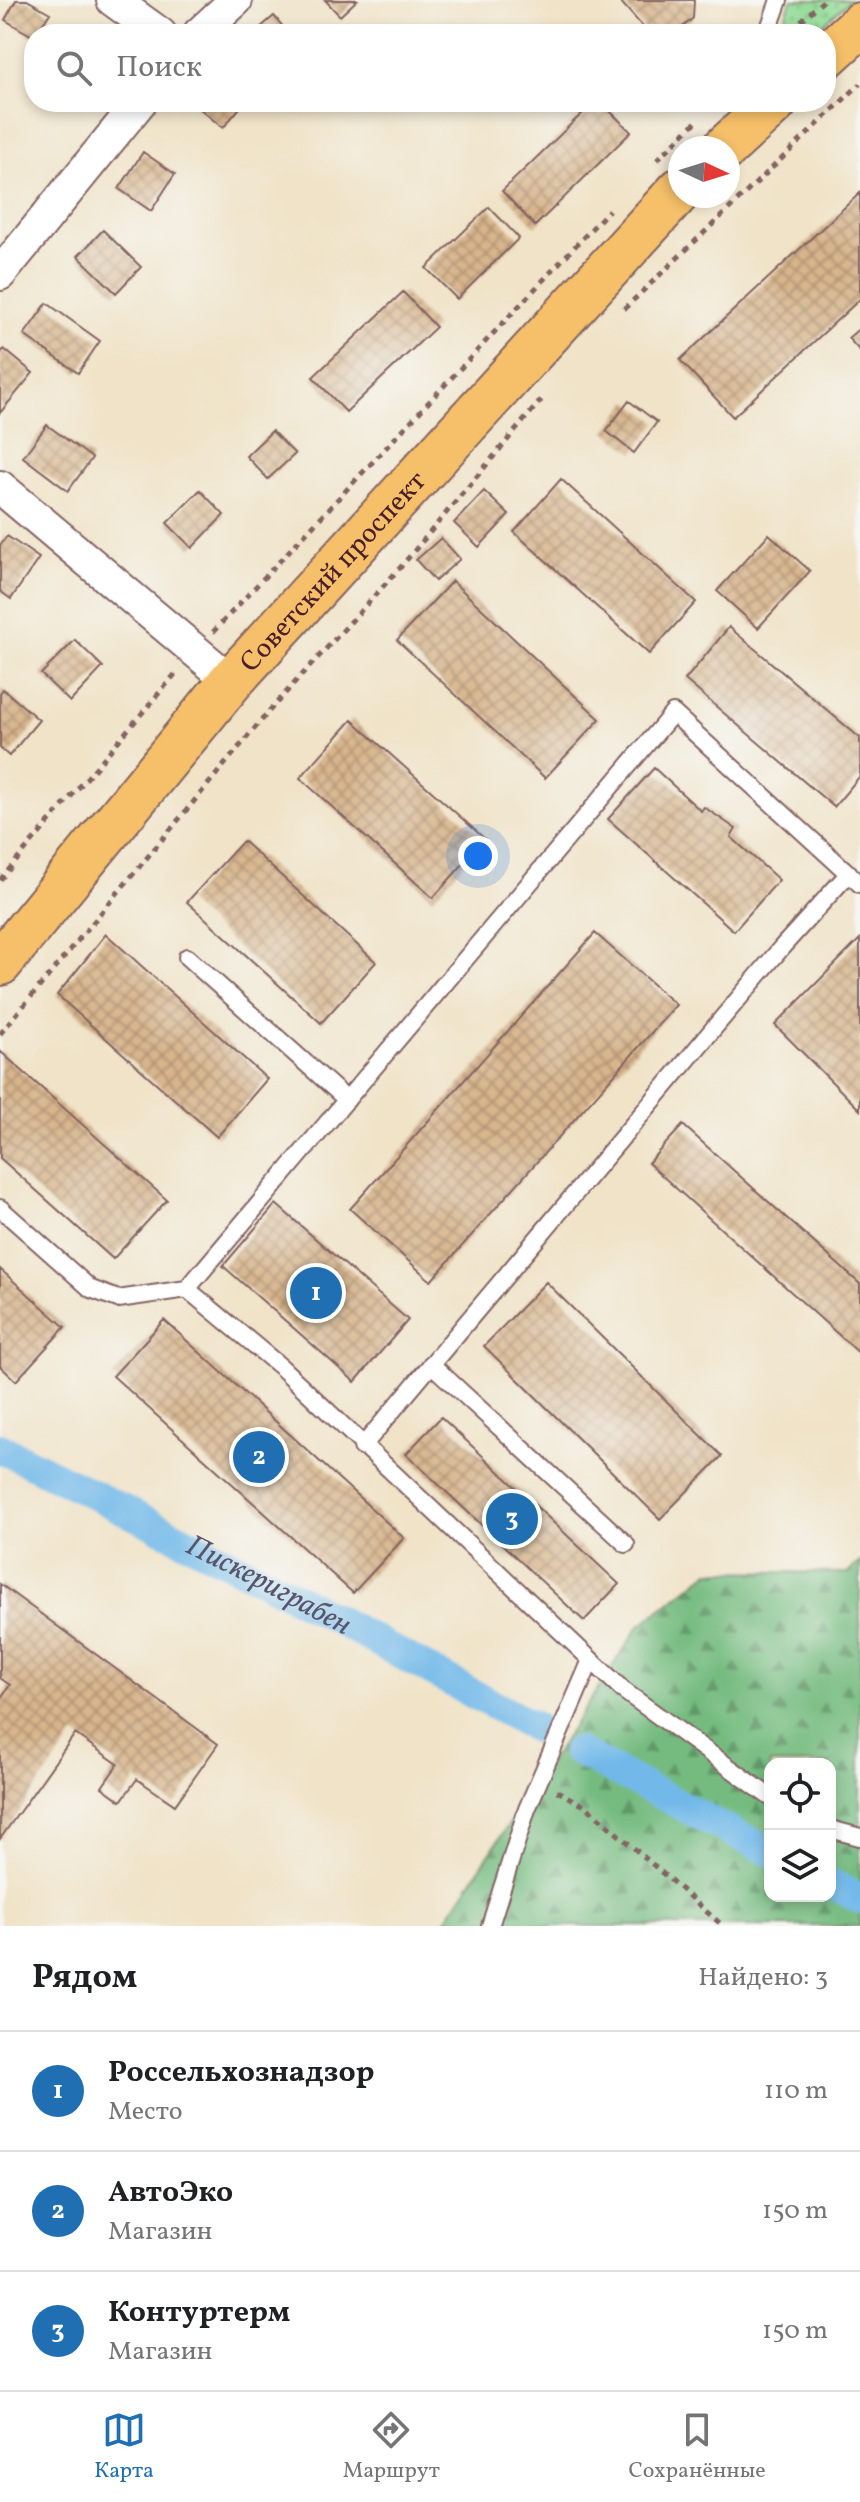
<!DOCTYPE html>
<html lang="ru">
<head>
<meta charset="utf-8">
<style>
  body { margin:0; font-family:Vollkorn,serif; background:#f2f2f2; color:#202124 }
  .controls { position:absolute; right:24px; bottom:24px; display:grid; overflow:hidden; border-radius:16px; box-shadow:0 4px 12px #0003 }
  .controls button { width:72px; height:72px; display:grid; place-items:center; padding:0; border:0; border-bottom:2px solid #e0e0e0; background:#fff; color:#202124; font:40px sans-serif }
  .compass { position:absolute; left:668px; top:136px; width:72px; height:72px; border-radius:50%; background:#fff; box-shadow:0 4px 12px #0003; rotate:94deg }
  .you { position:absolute; left:478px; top:856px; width:28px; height:28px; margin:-20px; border:6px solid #fff; border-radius:50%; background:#1a73e8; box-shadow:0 0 0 12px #1a73e833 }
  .badge { display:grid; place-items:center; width:52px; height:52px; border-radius:50%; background:#1f6fb2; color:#fff; font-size:26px; font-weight:700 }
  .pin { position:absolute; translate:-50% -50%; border:4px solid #fff; box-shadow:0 2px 8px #0006 }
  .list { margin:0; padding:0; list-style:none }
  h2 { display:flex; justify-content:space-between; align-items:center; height:104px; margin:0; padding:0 32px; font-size:34px }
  h2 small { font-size:26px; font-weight:400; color:#757577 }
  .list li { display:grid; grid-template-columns:52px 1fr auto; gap:24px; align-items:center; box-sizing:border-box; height:120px; padding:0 32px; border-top:2px solid #e0e0e0 }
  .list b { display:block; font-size:30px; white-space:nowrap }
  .list p { margin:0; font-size:26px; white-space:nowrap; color:#757577 }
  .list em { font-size:26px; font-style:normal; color:#757577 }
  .icon { flex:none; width:44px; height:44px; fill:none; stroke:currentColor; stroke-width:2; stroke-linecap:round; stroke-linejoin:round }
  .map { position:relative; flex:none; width:860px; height:1926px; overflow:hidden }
  .search { position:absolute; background:#fff; box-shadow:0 4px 12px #0003; left:24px; right:24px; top:24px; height:88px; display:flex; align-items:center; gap:20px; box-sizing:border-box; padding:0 28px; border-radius:32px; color:#757577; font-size:30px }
  .sheet { height:464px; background:#fff }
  nav { display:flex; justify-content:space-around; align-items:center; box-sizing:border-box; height:112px; border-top:2px solid #e0e0e0; background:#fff; font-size:22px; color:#757577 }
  nav a { display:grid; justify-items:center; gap:4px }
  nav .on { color:#1f6fb2 }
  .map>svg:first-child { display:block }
</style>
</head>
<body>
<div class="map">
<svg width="860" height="1926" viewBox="0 0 860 1926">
  <defs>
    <pattern id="grass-dots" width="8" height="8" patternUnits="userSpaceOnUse" patternTransform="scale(2)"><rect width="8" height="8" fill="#91db96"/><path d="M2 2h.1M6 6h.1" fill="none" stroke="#7fbc81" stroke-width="1.8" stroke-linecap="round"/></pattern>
    <pattern id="forest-firs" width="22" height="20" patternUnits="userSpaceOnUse" patternTransform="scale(2)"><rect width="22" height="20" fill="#74bb7f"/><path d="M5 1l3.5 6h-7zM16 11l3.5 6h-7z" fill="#619768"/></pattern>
    <pattern id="building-cross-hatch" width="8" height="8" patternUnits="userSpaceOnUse" patternTransform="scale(2)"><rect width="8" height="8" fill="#d8b68d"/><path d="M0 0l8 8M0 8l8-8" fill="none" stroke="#b19373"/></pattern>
  </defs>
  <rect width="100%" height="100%" fill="#f6f6f2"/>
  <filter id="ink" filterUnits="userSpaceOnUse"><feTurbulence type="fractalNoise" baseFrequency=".0125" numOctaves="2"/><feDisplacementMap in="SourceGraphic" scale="16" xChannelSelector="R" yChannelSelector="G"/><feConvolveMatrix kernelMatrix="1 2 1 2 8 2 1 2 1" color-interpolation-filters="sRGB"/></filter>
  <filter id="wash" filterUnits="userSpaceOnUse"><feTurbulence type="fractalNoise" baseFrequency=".006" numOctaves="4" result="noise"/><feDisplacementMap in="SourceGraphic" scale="32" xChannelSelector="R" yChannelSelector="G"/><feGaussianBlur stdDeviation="1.8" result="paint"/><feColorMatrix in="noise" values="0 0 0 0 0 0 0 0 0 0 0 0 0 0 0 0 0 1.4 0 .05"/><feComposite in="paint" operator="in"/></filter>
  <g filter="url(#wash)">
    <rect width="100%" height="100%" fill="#f0e3c8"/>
    <!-- grass -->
    <path fill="url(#grass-dots)" stroke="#6e7d60" stroke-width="2" d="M791,0H850L813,34H780Z"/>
    <!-- forest -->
    <path fill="url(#forest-firs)" stroke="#5f6d55" stroke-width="2" fill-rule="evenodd" d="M860,1562V1926H442L639,1626L710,1571L847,1573ZM770,1764H830V1896H770Z"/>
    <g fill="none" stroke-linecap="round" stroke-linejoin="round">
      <!-- canal -->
      <g stroke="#72b9e9" stroke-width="30">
        <path id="s1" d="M0,1448L264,1580L536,1728"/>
        <path d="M577,1751L770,1852"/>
        <path d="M830,1883L860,1899"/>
      </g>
    </g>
    <g id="blocks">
      <!-- building -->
      <path fill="url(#building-cross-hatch)" d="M16,0H27L50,13L34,37L5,20Z
        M325,0H357L340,16Z
        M619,0H694L693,18L675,34H649Z
        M274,16L289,34H253Z
        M192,102H242L244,103L223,128Z
        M594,102H601L631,132L535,226L502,191Z
        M143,152L175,174L151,211L119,189Z
        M860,193V299L733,417L680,360Z
        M489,207L519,238L457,299L426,268Z
        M103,230L141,267L116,293L78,256Z
        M403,292L436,327L346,412L313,377Z
        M47,303L100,341L78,373L24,335Z
        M860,328V351L848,338Z
        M4,349L33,373L0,413V354Z
        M629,401L657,422L634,453L606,431Z
        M47,425L92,458L68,491L23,457Z
        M272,431L295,454L268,479L246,456Z
        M561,479L696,602L649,654L514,532Z
        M200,490L224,515L192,548L167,523Z
        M484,491L509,515L479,547L454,523Z
        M769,534L810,571L758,628L717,591Z
        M7,536L39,558L11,599L0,591V545Z
        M441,538L460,559L435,581L416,560Z
        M452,581L600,719L545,778L397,640Z
        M729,627L860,738V776L834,807L685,680Z
        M75,640L103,667L70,702L41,674Z
        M3,689L39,720L9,756L0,748V693Z
        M352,720L485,839L433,898L300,778Z
        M654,768L701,811L704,807L736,829L731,837L779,880L734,931L608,819Z
        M243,841L376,962L321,1023L187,902Z
        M595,933L676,1005L431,1281L350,1209Z
        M106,934L267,1079L217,1137L57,995Z
        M860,939V1110L775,1025Z
        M0,1051L167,1200L113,1259L0,1158Z
        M683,1125L860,1284V1354L648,1163Z
        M276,1204L408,1320L355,1382L223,1266Z
        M0,1269L65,1327L16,1381L0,1366Z
        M546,1282L722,1456L660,1519L484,1346Z
        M164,1320L404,1538L353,1593L113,1376Z
        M441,1417L619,1584L584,1621L406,1454Z
        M0,1584L218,1744L175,1805L137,1779L121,1801L102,1787L118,1764L75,1734L0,1839V1699L10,1685L0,1678Z"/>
    </g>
  </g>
  <g filter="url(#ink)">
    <use href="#blocks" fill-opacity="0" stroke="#846462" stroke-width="2"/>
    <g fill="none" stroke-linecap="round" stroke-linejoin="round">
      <defs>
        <path id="lane" d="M767,34L779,0
          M187,957L347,1100
          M0,1208L91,1289L118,1299L187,1289L282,1368L624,1691L770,1797
          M187,1289L673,713L860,884
          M431,1364L626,1544
          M362,1447L782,947L849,873
          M830,1829L860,1837
          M490,1926L527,1809L591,1660"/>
        <path id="street" d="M113,0L160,34
          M199,34L236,0
          M0,274L140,102
          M0,487L231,681"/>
        <g id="primary">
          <path d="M826,56L860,25"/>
          <path d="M725,148L775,102"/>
          <path id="s2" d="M0,963L231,681L680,190"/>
        </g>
      </defs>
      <!-- lane casing -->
      <use href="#lane" stroke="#846462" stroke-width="20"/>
      <!-- street casing -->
      <use href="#street" stroke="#846462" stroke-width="36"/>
      <!-- primary casing -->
      <use href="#primary" stroke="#846462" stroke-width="48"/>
      <!-- path -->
      <path stroke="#846462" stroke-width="5" stroke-dasharray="6 6" stroke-linecap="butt" d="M792,29L824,0
        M657,160L699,119
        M624,309L860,84
        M213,632L609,210
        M0,880L177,672
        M0,1034L270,710L399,569L542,399
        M557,1791L588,1808L723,1926"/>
      <!-- lane -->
      <use href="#lane" stroke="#fff" stroke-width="16"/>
      <!-- street -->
      <use href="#street" stroke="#fff" stroke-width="32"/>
      <!-- primary -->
      <use href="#primary" stroke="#f6c06b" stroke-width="44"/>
    </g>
  </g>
  <g text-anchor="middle" stroke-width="7" stroke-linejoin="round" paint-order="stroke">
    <!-- street labels -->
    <g font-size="28" fill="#4a1f2b" stroke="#f6f6f2">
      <text dy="10" stroke="none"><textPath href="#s2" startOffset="514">Советский проспект</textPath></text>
    </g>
    <!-- water labels -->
    <g font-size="30" font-style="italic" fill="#58556e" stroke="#f6f6f2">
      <text dy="10" stroke="none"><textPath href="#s1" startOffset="302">Пискериграбен</textPath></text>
    </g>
  </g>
</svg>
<div class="controls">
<button><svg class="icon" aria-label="locate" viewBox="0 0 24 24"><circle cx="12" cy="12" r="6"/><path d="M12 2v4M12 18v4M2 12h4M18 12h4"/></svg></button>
<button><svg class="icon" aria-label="layers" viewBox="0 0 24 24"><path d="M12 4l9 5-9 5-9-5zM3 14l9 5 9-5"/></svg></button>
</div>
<svg class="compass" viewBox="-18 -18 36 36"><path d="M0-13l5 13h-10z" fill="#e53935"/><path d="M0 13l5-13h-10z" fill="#757577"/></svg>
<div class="you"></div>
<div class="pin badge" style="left:316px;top:1293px">1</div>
<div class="pin badge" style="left:259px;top:1457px">2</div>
<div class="pin badge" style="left:512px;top:1519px">3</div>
<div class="search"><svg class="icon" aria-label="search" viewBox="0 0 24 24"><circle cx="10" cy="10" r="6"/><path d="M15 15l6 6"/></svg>Поиск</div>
</div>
<section class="sheet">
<h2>Рядом<small>Найдено: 3</small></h2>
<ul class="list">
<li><span class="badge">1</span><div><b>Россельхознадзор</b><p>Место</p></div><em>110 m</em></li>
<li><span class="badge">2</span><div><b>АвтоЭко</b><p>Магазин</p></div><em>150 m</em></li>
<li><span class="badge">3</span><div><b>Контуртерм</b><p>Магазин</p></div><em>150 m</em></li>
</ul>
</section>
<nav>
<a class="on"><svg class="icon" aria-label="map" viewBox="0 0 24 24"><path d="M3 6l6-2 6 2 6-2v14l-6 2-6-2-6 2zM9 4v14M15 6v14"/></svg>Карта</a>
<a><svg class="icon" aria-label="directions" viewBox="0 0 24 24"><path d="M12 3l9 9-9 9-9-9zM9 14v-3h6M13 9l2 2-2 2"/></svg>Маршрут</a>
<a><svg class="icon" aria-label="saved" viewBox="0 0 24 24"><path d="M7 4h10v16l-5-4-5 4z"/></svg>Сохранённые</a>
</nav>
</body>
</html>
